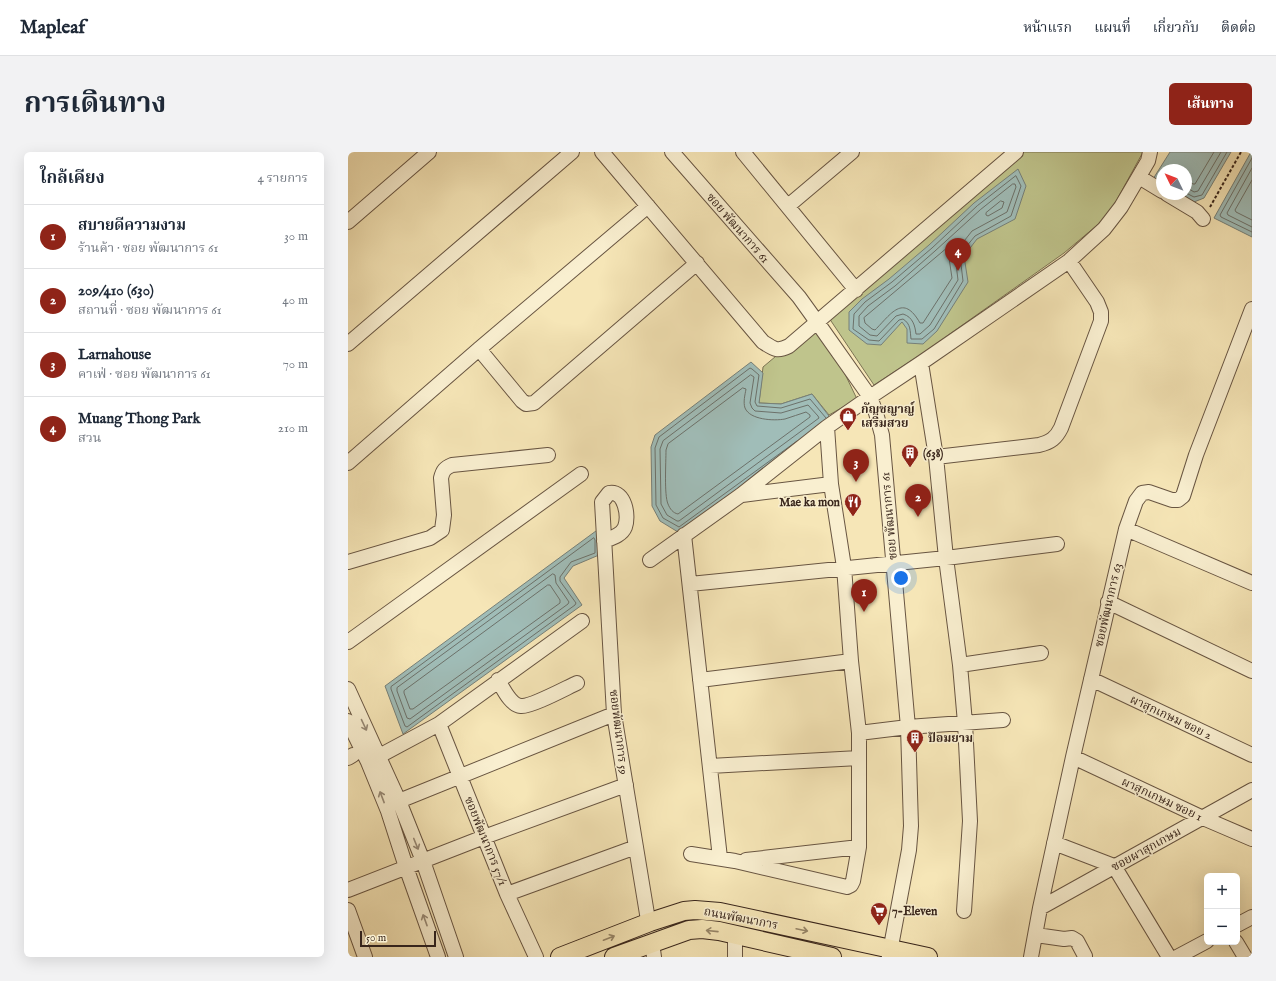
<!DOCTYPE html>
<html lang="th">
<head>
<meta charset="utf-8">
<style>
  body { margin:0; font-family:"IM FELL English","Noto Serif Thai",serif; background:#f2f2f3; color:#1f2937 }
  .controls { position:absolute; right:12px; bottom:12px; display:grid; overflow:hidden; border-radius:6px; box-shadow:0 4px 16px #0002 }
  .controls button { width:36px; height:36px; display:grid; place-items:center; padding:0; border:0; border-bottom:1px solid #e0e1e3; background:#fff; color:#1f2937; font:20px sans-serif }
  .compass { position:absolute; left:808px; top:12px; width:36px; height:36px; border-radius:50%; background:#fff; box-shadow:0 4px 16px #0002; rotate:313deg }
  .scale { position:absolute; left:12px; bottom:10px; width:76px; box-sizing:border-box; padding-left:4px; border:2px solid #38251b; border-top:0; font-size:11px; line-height:14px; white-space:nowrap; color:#38251b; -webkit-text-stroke:3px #f9efd0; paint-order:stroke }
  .you { position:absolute; left:553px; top:426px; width:14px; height:14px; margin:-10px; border:3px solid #fff; border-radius:50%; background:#1a73e8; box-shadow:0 0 0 6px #1a73e833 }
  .badge { display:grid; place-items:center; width:26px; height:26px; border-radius:50%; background:#8f2418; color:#fff; font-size:13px; font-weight:700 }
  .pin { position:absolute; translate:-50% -33px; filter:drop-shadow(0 1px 2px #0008) }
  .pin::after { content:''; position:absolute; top:21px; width:14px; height:12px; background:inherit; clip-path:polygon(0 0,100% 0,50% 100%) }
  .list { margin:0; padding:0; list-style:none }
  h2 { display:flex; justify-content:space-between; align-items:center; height:52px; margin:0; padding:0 16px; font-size:17px }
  h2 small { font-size:13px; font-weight:400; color:#747a83 }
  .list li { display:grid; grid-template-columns:26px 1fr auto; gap:12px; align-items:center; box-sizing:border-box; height:64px; padding:0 16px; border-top:1px solid #e0e1e3 }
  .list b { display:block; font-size:15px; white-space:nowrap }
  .list p { margin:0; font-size:13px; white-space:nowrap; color:#747a83 }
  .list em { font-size:13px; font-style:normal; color:#747a83 }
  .map { position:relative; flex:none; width:904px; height:805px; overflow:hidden; border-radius:6px }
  header { display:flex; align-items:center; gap:24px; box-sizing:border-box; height:56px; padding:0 20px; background:#fff; border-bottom:1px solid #e0e1e3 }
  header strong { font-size:19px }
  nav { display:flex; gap:22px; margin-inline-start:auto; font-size:14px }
  .intro { display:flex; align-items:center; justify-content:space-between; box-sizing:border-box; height:96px; padding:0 24px }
  h1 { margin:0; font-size:28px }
  .button { padding:10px 18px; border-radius:6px; background:#8f2418; color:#fff; font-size:14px; font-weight:700 }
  main { display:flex; gap:24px; padding:0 24px }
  aside { flex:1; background:#fff; border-radius:6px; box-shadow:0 4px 16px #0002 }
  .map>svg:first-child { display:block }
</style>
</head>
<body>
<header>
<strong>Mapleaf</strong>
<nav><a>หน้าแรก</a><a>แผนที่</a><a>เกี่ยวกับ</a><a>ติดต่อ</a></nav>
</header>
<div class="intro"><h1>การเดินทาง</h1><a class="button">เส้นทาง</a></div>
<main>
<aside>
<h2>ใกล้เคียง<small>4 รายการ</small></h2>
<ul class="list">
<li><span class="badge">1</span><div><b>สบายดีความงาม</b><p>ร้านค้า · ซอย พัฒนาการ 61</p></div><em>30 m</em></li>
<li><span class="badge">2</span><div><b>209/410 (630)</b><p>สถานที่ · ซอย พัฒนาการ 61</p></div><em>40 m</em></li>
<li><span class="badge">3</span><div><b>Larnahouse</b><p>คาเฟ่ · ซอย พัฒนาการ 61</p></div><em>70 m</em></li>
<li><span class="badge">4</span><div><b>Muang Thong Park</b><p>สวน</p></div><em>210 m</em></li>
</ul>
</aside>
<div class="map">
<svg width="904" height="805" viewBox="0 0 904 805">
  <rect width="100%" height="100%" fill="#f6e6b7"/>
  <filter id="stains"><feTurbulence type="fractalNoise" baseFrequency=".005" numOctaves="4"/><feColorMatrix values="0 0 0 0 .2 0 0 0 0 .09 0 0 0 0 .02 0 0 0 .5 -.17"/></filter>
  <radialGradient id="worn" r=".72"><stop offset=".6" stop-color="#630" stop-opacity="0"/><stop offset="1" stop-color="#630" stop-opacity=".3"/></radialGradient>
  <!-- green -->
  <path fill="#bfc48c" stroke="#7c7454" d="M674,0H795L760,64L716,101L575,201L526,233L479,163Z
    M471,168L509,247L481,263L464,242L433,252L411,251L415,215Z"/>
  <!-- water -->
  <path fill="#a0bdb8" stroke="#768079" d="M822,0H883L856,46L846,50L832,42H838V18H814V32L805,27Z
    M903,0H904V85L866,66Z
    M670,17L678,34L667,67L629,87L616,104L620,130L589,179L575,192L559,191V177L554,170L533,193L519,192L501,178V160L514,147L541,127L581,93L626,51Z
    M403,210L415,221L411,251L433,252L464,242L484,268L330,380L312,369L304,354L303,295L307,283Z
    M252,376L251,403L225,414L216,426L234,453L55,582L37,534Z"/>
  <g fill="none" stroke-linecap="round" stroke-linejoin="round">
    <!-- shore -->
    <path stroke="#6c716a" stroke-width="1" d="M904,6L872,63L873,65L904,80
      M904,16L879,61L880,63L904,75
      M668,24L673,34L663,64L627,84L613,101L612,104L615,129L586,177L574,187H563C562,179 563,172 555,167L551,168L531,189L521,188L505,177L506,162L517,150L544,130L584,96L629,54Z
      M838,28L845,32H847L866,0
      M904,28L887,58L888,60L904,68
      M665,32H667L668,35L659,60L624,79L609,98L607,104L610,128L582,173L572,182H568C567,174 565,165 555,162L548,164L529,184L522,183L511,174V164L520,154L547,134L587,99L632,58Z
      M838,35L846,40L850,39L873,0
      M838,41L846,45L854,43L879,0
      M653,49L656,50L654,56L640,64L638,63V61Z
      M598,97H600L602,98L601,106L604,126L575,171H572C555,141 543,162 527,178L524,177L517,171L516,166Z
      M403,223L406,225L402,251L404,256L407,259L433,261L460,253L470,264L471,266L331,369H329L319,363L313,352L312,297L315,289Z
      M395,236L398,237C397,243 395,250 397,256C402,268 426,269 437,267C444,265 451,262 458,260L462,263V265L330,362C325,361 322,357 320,352C316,343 318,310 318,298L320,292Z
      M449,289L331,375L315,366L308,353L307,296L311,285L402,216L404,217L411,223L407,250L409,254L433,256L462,247L478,266
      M246,386L247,388V401L223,410L212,425V429L228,451L227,453L59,575L57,574L43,537V535Z
      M205,422L207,423L208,431L221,450L220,452L62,567L59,566L49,539V536Z
      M200,433H202L212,448V451L65,557H62L56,541V539Z"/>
    <defs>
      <path id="minor" d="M254,0L415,190C426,197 429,200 441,194L668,0
        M324,0L451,145L469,170L522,245L528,261L534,283L560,575L563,674L561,698L541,805
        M395,0L508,138
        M791,25L814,39
        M819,42L849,60L855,67
        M440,54L504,0
        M0,70L81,0
        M0,192L224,0
        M131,197L174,249L178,252L186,251L349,111
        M573,211L588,305L598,406L612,513L617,571L622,669L616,759
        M588,305L691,293C703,290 708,286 713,276L753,169V160L749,150L721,109
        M0,311L131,197L300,54
        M394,343L483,332
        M778,377L904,431
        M336,383L372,706
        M256,389C264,386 274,383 277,375C281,364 277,338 261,341L254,350L266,562L299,762L302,770
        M302,408L393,343L479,275L522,245L573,211L721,109L756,77L763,68L773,55L800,9L802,0
        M0,410L82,386L94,378L96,363L93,326C95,318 97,316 104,313L200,303
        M342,432L598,406L709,392
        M760,450L904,519
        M0,490L233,322
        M612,513L693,501
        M743,527L904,603
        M150,528C155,536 162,553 173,554C183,555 218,536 229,531
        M352,528L503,509
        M0,537L51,649L75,709L108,805
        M0,569L20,610L40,659L58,715L90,805
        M91,572L159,742L188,805
        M511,581L560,575L655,568
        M725,605L855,666L904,687
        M0,606L5,603
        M20,610L91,572L234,469
        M362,614L511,606
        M51,649L266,562
        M706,691L766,714L821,805
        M343,702L387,709L499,735L503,733L505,729L511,695V581L503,509L496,415L483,332L479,275
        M398,708L511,695
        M0,738L136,685L278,633
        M159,742L288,695
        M692,756L904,638
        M0,758L17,805
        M889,773L904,765
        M387,783V805
        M688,783L716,787L724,786L729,789L737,804
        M888,790L897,805
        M304,791L306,805
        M683,805L692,756L725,605L778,377L788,349L794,341L801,340L824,348H830L835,344L848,303L904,157
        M829,805L859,789"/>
      <path id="major" d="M212,805L302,770L336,759L347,758L372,760L580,805
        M266,805L341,778L354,777L371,779L484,805"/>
    </defs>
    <!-- minor casing -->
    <use href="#minor" stroke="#685542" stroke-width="16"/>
    <!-- major casing -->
    <use href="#major" stroke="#38251b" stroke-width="20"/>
    <!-- path -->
    <path stroke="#38251b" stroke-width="2" stroke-dasharray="3 2" stroke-linecap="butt" d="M862,55L893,0"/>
    <!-- minor -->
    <use href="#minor" stroke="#f9efd0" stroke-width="14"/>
    <!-- major -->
    <use href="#major" stroke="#f6e6b7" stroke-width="18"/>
  </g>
  <!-- one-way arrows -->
  <defs><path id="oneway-shaft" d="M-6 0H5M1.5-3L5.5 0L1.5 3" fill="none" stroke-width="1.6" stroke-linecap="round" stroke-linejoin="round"/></defs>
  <g stroke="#988a76">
    <use href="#oneway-shaft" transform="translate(16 573) rotate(65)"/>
    <use href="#oneway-shaft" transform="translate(34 645) rotate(-111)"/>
    <use href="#oneway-shaft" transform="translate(68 692) rotate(68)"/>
    <use href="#oneway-shaft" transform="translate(77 768) rotate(-110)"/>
  </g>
  <g stroke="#978669">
    <use href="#oneway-shaft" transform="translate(454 778) rotate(12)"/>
    <use href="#oneway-shaft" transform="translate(364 779) rotate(-174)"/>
    <use href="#oneway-shaft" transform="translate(261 786) rotate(-21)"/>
  </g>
  <!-- icons -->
  <defs>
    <symbol id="shop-pin" viewBox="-11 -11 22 30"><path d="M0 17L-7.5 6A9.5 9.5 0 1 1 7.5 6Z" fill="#8f2418" stroke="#f9efd0"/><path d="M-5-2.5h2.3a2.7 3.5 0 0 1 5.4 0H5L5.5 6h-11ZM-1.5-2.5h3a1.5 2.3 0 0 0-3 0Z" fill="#fff"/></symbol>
    <symbol id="building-pin" viewBox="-11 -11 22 30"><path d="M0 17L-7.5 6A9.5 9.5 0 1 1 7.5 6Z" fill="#8f2418" stroke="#f9efd0"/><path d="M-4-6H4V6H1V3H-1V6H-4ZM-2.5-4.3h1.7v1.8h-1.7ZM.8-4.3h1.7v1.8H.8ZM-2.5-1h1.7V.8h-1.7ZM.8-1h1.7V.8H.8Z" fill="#fff"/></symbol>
    <symbol id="restaurant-pin" viewBox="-11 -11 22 30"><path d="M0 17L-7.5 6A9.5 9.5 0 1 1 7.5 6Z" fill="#8f2418" stroke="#f9efd0"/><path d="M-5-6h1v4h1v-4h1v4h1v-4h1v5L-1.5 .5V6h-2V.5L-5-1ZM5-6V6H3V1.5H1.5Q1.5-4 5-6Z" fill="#fff"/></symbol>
    <symbol id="supermarket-pin" viewBox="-11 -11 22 30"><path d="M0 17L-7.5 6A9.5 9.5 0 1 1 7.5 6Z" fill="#8f2418" stroke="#f9efd0"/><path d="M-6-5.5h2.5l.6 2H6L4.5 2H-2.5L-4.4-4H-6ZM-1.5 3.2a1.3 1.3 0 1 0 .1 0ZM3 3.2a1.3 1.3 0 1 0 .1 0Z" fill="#fff"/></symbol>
  </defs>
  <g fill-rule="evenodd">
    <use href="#shop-pin" x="490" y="254" width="20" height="27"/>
    <use href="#building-pin" x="552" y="291" width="20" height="27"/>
    <use href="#restaurant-pin" x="495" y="340" width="20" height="27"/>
    <use href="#building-pin" x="557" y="576" width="20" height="27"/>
    <use href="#supermarket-pin" x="521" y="749" width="20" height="27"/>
  </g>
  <g text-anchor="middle" stroke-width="3" stroke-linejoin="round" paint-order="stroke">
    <!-- street labels -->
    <g font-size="12" fill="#38251b" stroke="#f9efd0">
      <text transform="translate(390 76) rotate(49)" y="4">ซอย พัฒนาการ 61</text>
      <text transform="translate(541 364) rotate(-95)" y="4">ซอย พัฒนาการ 61</text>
      <text transform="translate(760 453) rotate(-77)" y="4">ซอยพัฒนาการ 63</text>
      <text transform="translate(823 565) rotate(25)" y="4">ผาสุกเกษม ซอย 2</text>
      <text transform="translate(271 580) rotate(83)" y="4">ซอยพัฒนาการ 59</text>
      <text transform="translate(814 647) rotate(25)" y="4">ผาสุกเกษม ซอย 1</text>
      <text transform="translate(138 689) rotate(68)" y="4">ซอยพัฒนาการ 57/1</text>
      <text transform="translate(798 697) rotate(-29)" y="4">ซอยผาสุกเกษม</text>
      <text transform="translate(393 766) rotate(11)" y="4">ถนนพัฒนาการ</text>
    </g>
    <!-- poi labels -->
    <g font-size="12" font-weight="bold" fill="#38251b" stroke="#f9efd0" text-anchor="start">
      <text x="513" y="261">กัญชญาญ์<tspan x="513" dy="14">เสริมสวย</tspan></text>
      <text x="575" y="305">(638)</text>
      <text x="492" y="354" text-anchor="end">Mae ka mon</text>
      <text x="580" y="590">ป้อมยาม</text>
      <text x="544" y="763">7-Eleven</text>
    </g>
  </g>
  <rect width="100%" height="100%" filter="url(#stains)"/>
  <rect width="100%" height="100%" fill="url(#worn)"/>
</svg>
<div class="controls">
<button>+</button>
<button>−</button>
</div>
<svg class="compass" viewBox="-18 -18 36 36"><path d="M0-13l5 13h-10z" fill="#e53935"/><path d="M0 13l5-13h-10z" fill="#747a83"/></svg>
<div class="scale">50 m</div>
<div class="you"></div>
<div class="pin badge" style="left:516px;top:460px">1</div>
<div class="pin badge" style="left:570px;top:365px">2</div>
<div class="pin badge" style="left:508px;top:330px">3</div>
<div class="pin badge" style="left:610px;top:119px">4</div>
</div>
</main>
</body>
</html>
